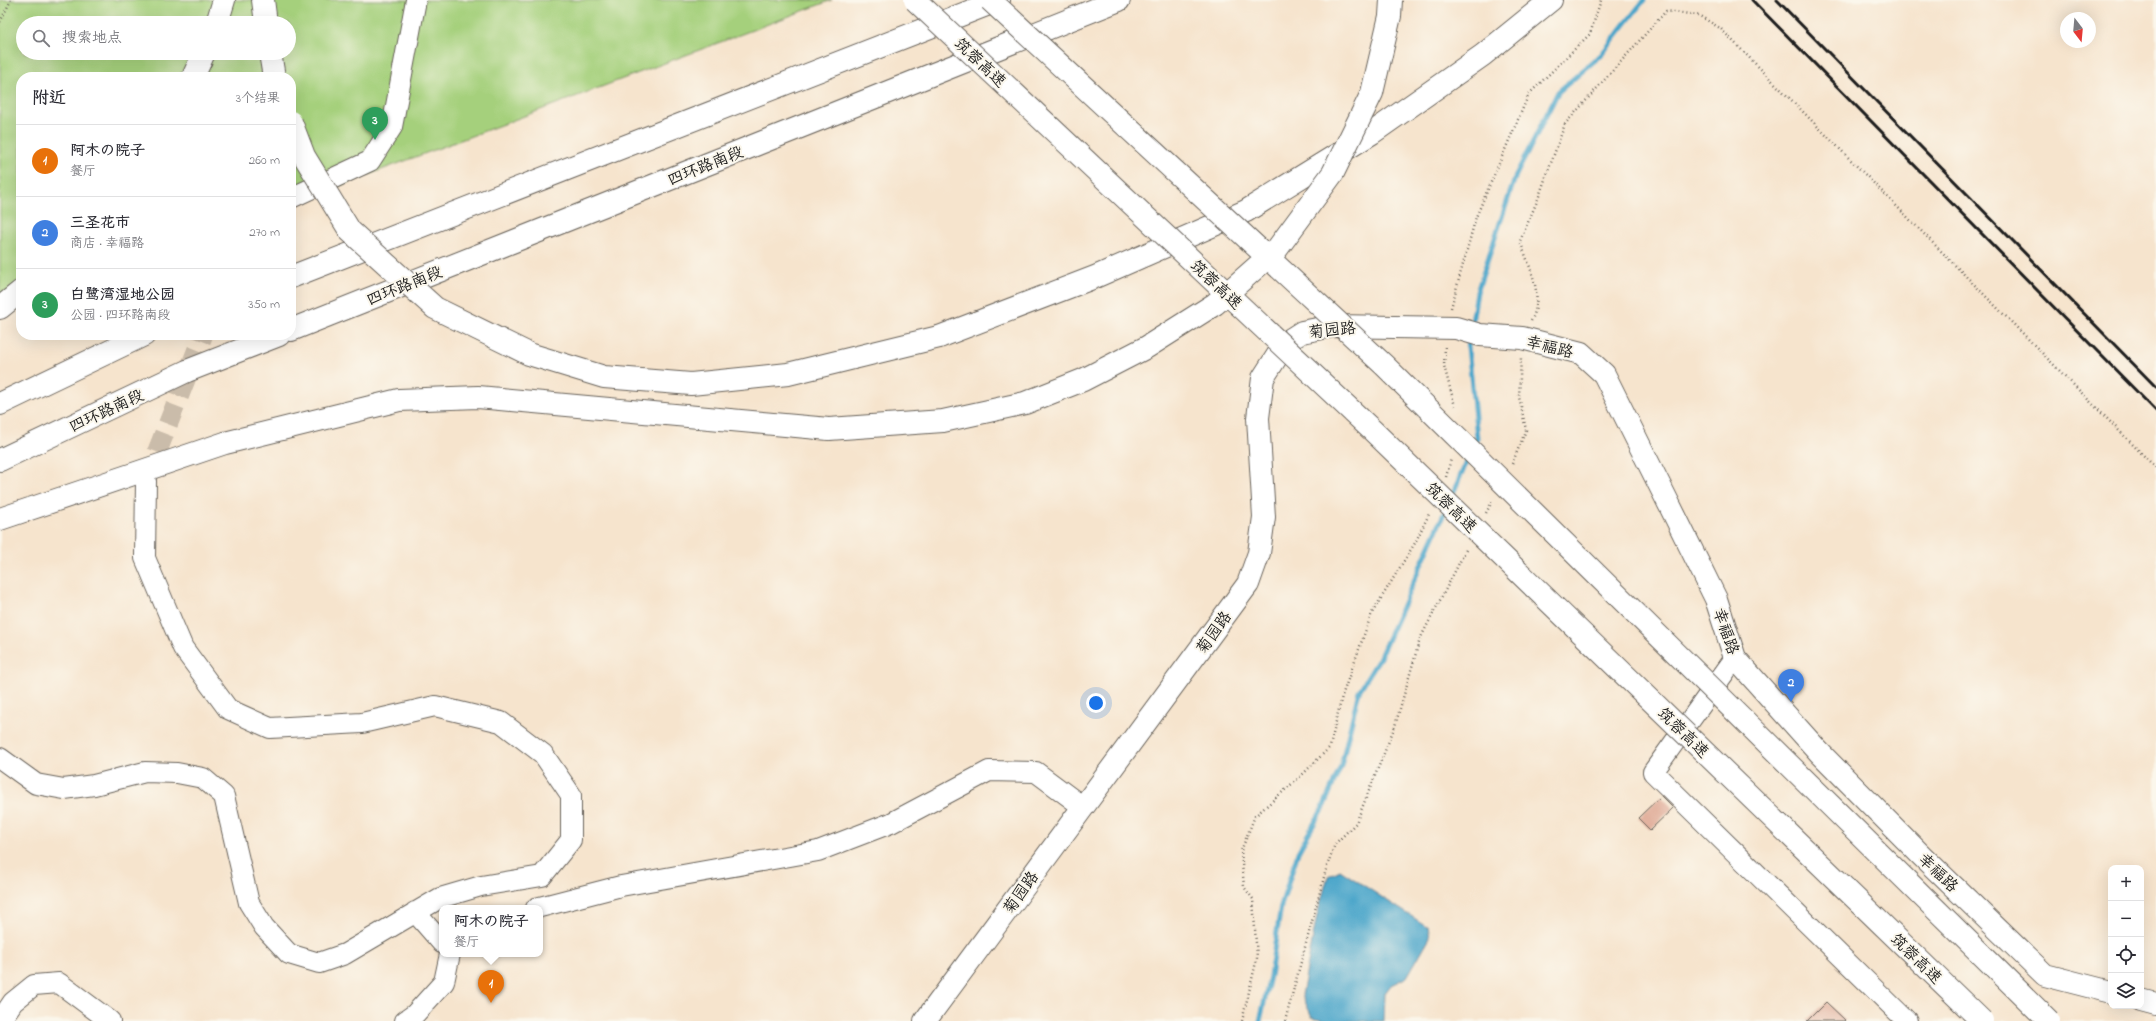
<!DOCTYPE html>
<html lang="zh">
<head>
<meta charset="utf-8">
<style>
  body { margin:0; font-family:"Indie Flower","LXGW WenKai TC","Klee One",sans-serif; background:#f7f7f7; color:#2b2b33 }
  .controls { position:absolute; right:12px; bottom:12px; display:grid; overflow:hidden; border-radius:8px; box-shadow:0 4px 16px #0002 }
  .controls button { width:36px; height:36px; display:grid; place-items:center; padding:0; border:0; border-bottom:1px solid #e1e1e2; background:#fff; color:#2b2b33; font:20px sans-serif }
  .compass { position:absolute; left:2060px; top:12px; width:36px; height:36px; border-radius:50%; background:#fff; box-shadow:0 4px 16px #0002; rotate:164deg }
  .you { position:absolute; left:1096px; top:703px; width:14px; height:14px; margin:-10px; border:3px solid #fff; border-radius:50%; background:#1a73e8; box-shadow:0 0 0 6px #1a73e833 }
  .badge { display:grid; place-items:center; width:26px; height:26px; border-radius:50%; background:#b45309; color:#fff; font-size:13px; font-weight:700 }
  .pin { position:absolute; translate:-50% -33px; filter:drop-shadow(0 1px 2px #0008) }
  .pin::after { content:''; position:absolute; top:21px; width:14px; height:12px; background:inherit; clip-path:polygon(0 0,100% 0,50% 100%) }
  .popup { position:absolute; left:439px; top:905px; width:104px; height:52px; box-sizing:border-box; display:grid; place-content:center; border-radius:8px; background:#fff; filter:drop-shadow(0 1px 3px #0005); font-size:13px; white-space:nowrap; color:#7c7c81 }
  .popup b { font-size:15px; color:#2b2b33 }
  .popup::after { content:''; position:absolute; left:50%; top:100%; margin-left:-8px; border:8px solid transparent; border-top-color:#fff }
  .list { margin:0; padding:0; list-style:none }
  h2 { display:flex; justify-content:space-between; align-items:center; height:52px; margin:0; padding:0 16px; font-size:17px }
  h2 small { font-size:13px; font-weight:400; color:#7c7c81 }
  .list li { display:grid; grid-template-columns:26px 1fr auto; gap:12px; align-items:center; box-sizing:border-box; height:72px; padding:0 16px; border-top:1px solid #e1e1e2 }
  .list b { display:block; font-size:15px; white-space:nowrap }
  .list p { margin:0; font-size:13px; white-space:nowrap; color:#7c7c81 }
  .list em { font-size:13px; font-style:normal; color:#7c7c81 }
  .icon { flex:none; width:22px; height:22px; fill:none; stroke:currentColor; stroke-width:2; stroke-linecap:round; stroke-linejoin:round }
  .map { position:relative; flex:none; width:2156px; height:1021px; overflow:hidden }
  .search { position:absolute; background:#fff; box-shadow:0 4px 16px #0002; left:16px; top:16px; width:280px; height:44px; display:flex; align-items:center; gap:10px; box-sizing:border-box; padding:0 14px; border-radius:22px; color:#7c7c81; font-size:15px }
  .panel { position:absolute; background:#fff; box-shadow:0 4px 16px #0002; left:16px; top:72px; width:280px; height:268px; border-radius:16px }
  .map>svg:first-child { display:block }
</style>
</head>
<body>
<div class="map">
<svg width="2156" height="1021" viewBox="0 0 2156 1021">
  <rect width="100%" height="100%" fill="#fbf7ec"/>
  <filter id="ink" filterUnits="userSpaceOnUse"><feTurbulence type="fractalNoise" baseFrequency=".025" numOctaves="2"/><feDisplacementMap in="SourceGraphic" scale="8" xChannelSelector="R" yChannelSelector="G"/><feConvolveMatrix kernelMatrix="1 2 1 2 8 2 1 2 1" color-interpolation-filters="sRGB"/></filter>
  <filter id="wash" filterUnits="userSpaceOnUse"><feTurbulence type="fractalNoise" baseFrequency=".012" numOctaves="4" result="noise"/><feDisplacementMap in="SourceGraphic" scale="16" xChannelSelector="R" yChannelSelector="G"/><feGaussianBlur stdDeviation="0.9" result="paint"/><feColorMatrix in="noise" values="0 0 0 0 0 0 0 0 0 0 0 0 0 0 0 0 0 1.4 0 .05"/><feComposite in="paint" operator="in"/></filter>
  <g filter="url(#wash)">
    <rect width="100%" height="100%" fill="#f6e4cd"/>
    <!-- green -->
    <path fill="#a5d07c" stroke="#60764c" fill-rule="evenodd" d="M0,0H832L291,204V77H21V305L0,313ZM23,23H289V53H23Z"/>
    <!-- water -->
    <path fill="#4ca6ca" stroke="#346173" d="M1340,870L1428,927L1430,937L1407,977L1391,985L1385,993L1384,1021H1331L1312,1017L1302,995L1317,915L1328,876Z"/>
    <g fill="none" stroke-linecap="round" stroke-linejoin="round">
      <!-- stream -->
      <path stroke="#4ca6ca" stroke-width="5" d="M1471,328L1477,292L1516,175L1558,92L1601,55L1644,0
        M1470,338L1468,346L1477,438L1473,446
        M1451,498L1469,456
        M1260,1021L1270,976L1281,906L1298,852L1323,808L1341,766L1359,691L1379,659L1446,509"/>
    </g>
    <g id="blocks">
      <!-- building -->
      <path fill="#e0ac98" d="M1661,796L1673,808L1650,830L1638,818Z
        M1826,1002L1846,1021H1807Z"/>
    </g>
  </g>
  <g filter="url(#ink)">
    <use href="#blocks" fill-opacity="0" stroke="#68625a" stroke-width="1"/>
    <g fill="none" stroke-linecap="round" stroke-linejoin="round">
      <!-- minor-tunnel -->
      <path stroke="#cabcaa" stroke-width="20" stroke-dasharray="20 10" stroke-linecap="butt" d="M146,480L203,335"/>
      <defs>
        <path id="minor" d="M291,198L370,161L392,127L416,0
          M1735,658L1653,772L1907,1021
          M0,758L36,784L64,789L94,785L145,772L177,773L203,778L224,796L249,903L264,927L289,954L319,963L345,954L440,898L481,886L542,876L571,840V795L543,754L501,722L435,706L362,723L270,728L228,709L183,648L145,558L146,481
          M536,908L621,886L818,851L891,823L989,771L1036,772L1083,807
          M415,912L442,943
          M0,1021L13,1002L34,985L59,983L110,1021
          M405,1021L415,1014L444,982L450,954"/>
        <path id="tertiary" d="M2141,1000L2156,1004
          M925,1021L1248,584L1259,553L1264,517L1258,418L1263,378L1279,353L1291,339L1302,332L1333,326L1456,328L1480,335L1522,338L1581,353L1604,374L1666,498L1716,599L1735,658L1819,752L1922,856L2045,975L2111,992"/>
        <path id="motorway" d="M263,0L266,23
          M217,23L224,0
          M270,53L274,77
          M193,77L204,53
          M291,277L999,0
          M0,308L21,291
          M291,330L1119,0
          M939,337L1095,277L1246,211L1372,133L1483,55L1551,0
          M0,404L144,335
          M0,460L187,371L279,335
          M0,519L225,443L399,400L478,397L829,429"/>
      </defs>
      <!-- minor casing -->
      <use href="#minor" stroke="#68625a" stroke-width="22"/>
      <!-- tertiary casing -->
      <use href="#tertiary" stroke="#68625a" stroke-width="24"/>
      <!-- motorway casing -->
      <use href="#motorway" stroke="#68625a" stroke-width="24"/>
      <!-- path -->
      <path stroke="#68625a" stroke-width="2.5" stroke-dasharray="1 3" stroke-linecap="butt" d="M0,22L11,0
        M1451,308L1476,217L1529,94L1590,34L1601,0
        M1531,321C1545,296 1529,266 1520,241L1538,199L1565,124L1666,11L1698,15L1720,28L2156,468
        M1445,347L1444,366L1455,406
        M1512,464L1526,430L1519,397L1521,358
        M1446,477L1451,459
        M1486,513L1493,500
        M1242,1021L1257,958L1253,899L1244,887L1241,851L1255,816L1301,776L1330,747L1342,696L1372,613L1415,543L1430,512
        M1285,1021L1327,866L1335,844L1356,823L1395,726L1420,639L1467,548"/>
      <!-- minor -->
      <use href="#minor" stroke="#fff" stroke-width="20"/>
      <!-- tertiary -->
      <use href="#tertiary" stroke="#fff" stroke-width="22"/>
      <!-- motorway -->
      <use href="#motorway" stroke="#fff" stroke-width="22"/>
      <!-- rail -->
      <path stroke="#1c1c1c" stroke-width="3" d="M1752,0L2156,411
        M1777,0L2156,387"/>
      <defs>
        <path id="motorway-bridge" d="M915,0L1372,430L1982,1021
          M990,0L1384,365L2049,1021
          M291,122L304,156L350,231L435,308L529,354L604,377L691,384L788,374L939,337
          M829,429L943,421L1025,403L1083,380L1147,347L1215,304L1277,249L1333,173L1372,93L1390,16L1391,0"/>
      </defs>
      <!-- motorway-bridge casing -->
      <use href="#motorway-bridge" stroke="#68625a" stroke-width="24" stroke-linecap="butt"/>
      <!-- motorway-bridge -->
      <use href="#motorway-bridge" stroke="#fff" stroke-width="22"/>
    </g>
  </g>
  <g text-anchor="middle" stroke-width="4" stroke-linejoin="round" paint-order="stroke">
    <!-- street labels -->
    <g font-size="16" fill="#1c1c1c" stroke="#fbf7ec">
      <text transform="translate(981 62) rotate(43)" y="6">筑蓉高速</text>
      <text transform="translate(705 165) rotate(-22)" y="6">四环路南段</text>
      <text transform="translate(1217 284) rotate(43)" y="6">筑蓉高速</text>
      <text transform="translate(404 285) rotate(-22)" y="6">四环路南段</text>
      <text transform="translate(1332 329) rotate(-6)" y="6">菊园路</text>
      <text transform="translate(1550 346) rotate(14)" y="6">幸福路</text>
      <text transform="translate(106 410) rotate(-25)" y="6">四环路南段</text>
      <text transform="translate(1452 507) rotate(44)" y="6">筑蓉高速</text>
      <text transform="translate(1727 631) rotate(71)" y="6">幸福路</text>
      <text transform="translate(1213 632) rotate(-54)" y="6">菊园路</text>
      <text transform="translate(1684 732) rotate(44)" y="6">筑蓉高速</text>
      <text transform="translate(1939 872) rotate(44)" y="6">幸福路</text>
      <text transform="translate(1020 892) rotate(-54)" y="6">菊园路</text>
      <text transform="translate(1917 958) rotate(44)" y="6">筑蓉高速</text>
    </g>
  </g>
</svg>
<div class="controls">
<button>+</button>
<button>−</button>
<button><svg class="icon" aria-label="locate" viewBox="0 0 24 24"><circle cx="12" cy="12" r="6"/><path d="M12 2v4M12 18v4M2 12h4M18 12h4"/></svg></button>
<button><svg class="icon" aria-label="layers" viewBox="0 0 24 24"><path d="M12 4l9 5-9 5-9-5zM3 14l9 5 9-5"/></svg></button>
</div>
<svg class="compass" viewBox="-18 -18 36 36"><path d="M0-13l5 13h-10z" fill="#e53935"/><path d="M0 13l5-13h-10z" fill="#7c7c81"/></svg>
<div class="you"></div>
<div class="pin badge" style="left:491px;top:1003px;background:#e8710a">1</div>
<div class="popup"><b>阿木の院子</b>餐厅</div>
<div class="pin badge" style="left:1791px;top:702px;background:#3f7fe0">2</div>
<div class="pin badge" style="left:375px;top:140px;background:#2e9e5b">3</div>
<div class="search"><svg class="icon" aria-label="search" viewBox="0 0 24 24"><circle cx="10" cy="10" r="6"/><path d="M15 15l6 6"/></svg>搜索地点</div>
<section class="panel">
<h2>附近<small>3个结果</small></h2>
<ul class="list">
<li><span class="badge" style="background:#e8710a">1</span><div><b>阿木の院子</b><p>餐厅</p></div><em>260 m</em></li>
<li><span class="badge" style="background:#3f7fe0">2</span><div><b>三圣花市</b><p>商店 · 幸福路</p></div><em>270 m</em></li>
<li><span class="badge" style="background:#2e9e5b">3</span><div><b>白鹭湾湿地公园</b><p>公园 · 四环路南段</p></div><em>350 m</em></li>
</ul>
</section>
</div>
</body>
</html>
